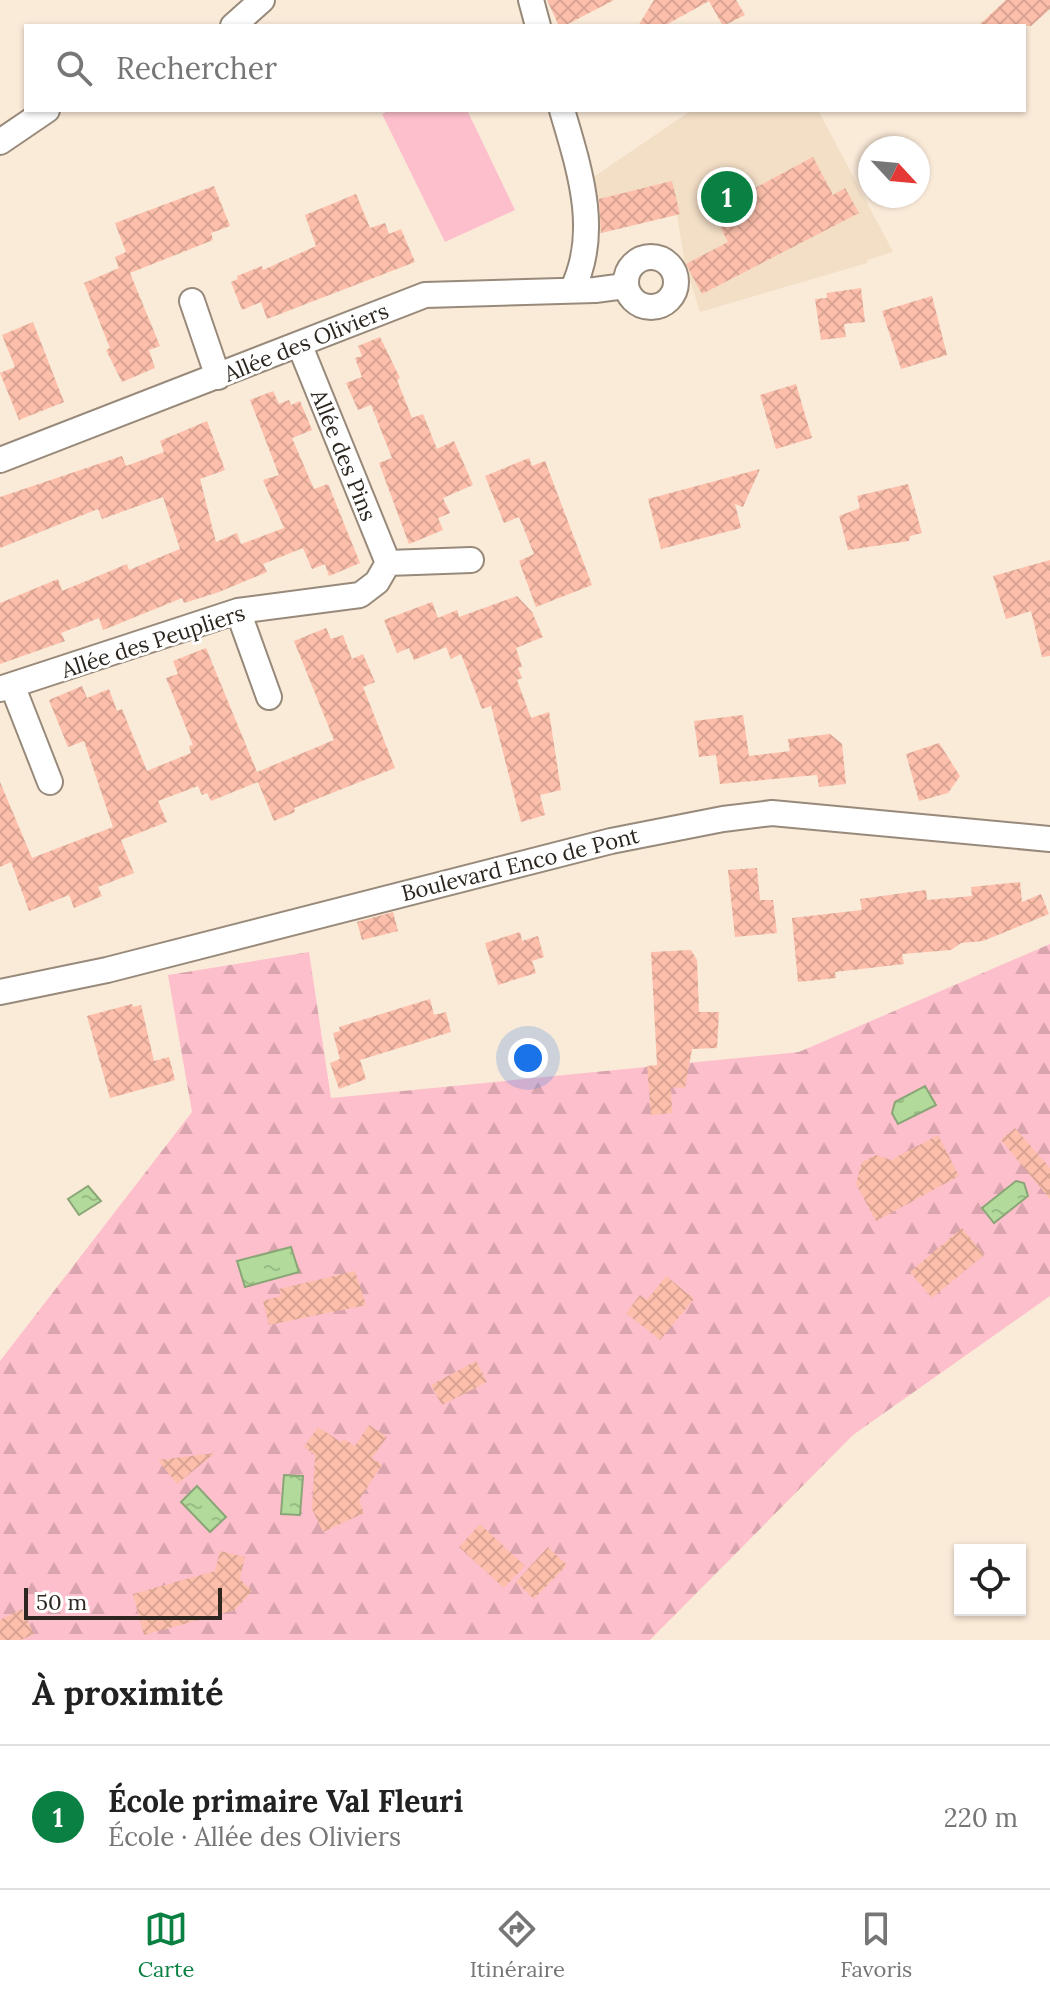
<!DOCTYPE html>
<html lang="fr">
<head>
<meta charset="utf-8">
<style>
  body { margin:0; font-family:Lora,serif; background:#f6f6f6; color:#222 }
  .controls { position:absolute; right:24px; bottom:24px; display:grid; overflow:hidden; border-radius:0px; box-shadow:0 2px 6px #0004 }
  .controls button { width:72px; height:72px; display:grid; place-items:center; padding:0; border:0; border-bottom:2px solid #e0e0e0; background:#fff; color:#222; font:40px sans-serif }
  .compass { position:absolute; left:858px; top:136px; width:72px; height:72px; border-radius:50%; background:#fff; box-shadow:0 2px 6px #0004; rotate:116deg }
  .scale { position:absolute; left:24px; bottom:20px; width:198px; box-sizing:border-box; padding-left:8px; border:4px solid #2c261f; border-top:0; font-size:22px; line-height:28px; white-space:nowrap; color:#2c261f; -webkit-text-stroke:6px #fff; paint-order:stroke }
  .you { position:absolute; left:528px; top:1058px; width:28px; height:28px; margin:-20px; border:6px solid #fff; border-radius:50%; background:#1a73e8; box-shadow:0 0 0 12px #1a73e833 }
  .badge { display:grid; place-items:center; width:52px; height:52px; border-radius:50%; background:#0b8043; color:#fff; font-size:26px; font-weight:700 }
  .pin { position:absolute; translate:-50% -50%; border:4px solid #fff; box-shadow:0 2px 8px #0006 }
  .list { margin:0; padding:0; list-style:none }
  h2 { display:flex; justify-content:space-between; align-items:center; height:104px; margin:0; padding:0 32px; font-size:34px }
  h2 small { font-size:26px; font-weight:400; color:#767676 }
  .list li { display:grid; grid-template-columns:52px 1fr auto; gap:24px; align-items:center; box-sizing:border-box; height:144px; padding:0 32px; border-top:2px solid #e0e0e0 }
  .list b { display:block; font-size:30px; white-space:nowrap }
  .list p { margin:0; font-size:26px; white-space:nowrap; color:#767676 }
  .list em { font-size:26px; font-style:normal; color:#767676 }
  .icon { flex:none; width:44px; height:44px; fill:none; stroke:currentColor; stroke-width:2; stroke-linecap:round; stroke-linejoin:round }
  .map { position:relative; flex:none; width:1050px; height:1640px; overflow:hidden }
  .search { position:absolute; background:#fff; box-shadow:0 2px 6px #0004; left:24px; right:24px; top:24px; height:88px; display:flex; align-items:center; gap:20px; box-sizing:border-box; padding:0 28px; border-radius:0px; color:#767676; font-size:30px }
  .sheet { height:248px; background:#fff }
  nav { display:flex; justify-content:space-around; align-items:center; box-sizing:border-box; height:112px; border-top:2px solid #e0e0e0; background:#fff; font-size:22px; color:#767676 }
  nav a { display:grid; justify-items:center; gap:4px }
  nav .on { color:#0b8043 }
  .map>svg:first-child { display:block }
</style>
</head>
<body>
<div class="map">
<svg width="1050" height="1640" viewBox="0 0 1050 1640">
  <defs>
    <pattern id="forest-firs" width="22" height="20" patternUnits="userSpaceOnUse" patternTransform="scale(2)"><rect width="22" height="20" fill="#fdbfcb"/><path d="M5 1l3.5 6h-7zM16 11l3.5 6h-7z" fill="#d9a4ae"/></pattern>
    <pattern id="water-ripples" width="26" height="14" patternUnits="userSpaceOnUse" patternTransform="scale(2)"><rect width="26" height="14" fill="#b2db9b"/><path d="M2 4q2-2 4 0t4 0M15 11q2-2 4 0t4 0" fill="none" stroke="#99bc85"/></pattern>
    <pattern id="building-cross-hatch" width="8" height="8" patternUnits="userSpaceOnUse" patternTransform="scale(2)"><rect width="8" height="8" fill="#fdbfab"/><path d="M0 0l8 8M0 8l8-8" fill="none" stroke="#d9a493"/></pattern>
  </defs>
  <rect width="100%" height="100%" fill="#faead8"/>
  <!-- built -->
  <path fill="#f3dec6" d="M692,110H818L893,252L867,260V263L700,312L685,264L677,215L593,235L589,180Z"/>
  <!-- forest -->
  <path fill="url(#forest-firs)" d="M1050,944V1296L853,1435L650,1640H0V1361L192,1112L168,975L309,952L331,1098L799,1052Z"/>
  <!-- green -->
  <path fill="#fdbfcb" d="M390,110H467L515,210L445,242L382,114Z"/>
  <!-- water -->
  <path fill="url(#water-ripples)" stroke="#8aa576" stroke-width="2" d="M925,1086L936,1105L898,1124L892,1113L895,1102Z
    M1016,1181L1024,1183L1028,1196L994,1223L982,1208Z
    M88,1186L101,1201L79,1215L68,1199Z
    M291,1247L299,1272L245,1287L237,1261Z
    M284,1475L303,1476L300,1515L281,1514Z
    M197,1486L226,1517L210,1532L181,1502Z"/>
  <!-- building -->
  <path fill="url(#building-cross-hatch)" d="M547,0H614L564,26H559Z
    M654,0H736L745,15L723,26L709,1L664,26H638Z
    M1006,0H1050V9L1031,26H978Z
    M813,157L833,195L845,188L859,213L702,294L686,264L728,242L712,211Z
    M672,181L680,214L601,233L599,199Z
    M214,186L230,226L211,233L213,240L130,273L160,346L149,350L155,368L122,382L106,350L110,348L84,283L119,268L115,257L126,252L115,223Z
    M356,194L370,228L385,223L389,234L401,229L415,262L267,319L261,302L242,310L231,282L238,279L237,276L262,266L263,270L316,246L305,215Z
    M861,288L865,322L844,324L846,337L821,340L815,299L827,298V293Z
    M932,296L947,355L901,369L882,311Z
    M33,322L64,402L19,420L0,373L15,367L2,335Z
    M380,337L400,378L397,380L412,418L423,414L437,449L454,441L473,485L443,498L450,513L438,518L443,530L409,544L379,463L392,458L371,405L358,410L346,383L362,377L355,358L362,356L358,346Z
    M796,384L812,438L776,449L760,395Z
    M273,391L279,404L289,400L291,405L300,401L312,430L292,438L314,489L328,484L360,563L329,576L325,564L312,569L303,548L263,564L267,572L219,592L184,603L182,598L103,630L99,618L61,633L65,641L0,664V603L58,579L62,591L127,564L129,570L180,549L163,497L102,519L98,509L0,548V497L122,456L126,466L164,452L160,441L207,421L225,470L200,479L216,542L237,533L241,544L284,528L263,480L279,475L250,400Z
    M529,458L532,466L545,461L592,585L536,607L519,561L534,554L519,517L504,523L485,476Z
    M760,469L743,507L735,504L741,528L661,549L648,499Z
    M908,484L922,533L910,536L909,541L848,550L839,516L860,508L857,496Z
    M1050,560V656L1042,657L1031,611L1006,619L993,576Z
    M517,596L532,612L543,637L516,648L522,667L518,668L522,678L517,680L531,718L549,712L561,790L540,795L545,815L521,822L491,706L482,709L461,654L451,659L446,647L414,660L409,648L397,653L384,620L432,602L438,618L457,610L459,617Z
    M326,628L331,639L343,635L352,659L363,654L375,682L363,687L395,768L294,808L295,812L274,821L258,782L211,801L207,793L202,795L198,786L158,801L167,822L121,840L134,873L98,887L102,896L74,908L69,895L29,911L11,862L0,867V782L32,858L113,827L84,741L68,747L49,700L82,686L87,698L109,689L117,711L122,709L147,771L191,753L189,746L193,745L166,678L178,674L173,661L206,648L257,772L334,740L294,641Z
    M743,715L749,756L790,751L788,739L830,734L842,744L846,784L819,787L817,775L720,784L716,755L699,757L694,721Z
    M939,743L960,776L948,793L919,801L906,754Z
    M757,868L760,900H773L777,933L735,937L728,870Z
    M1020,882L1022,902L1041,894L1049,914L983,941L961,943L951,950L902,954L904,964L835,972L836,978L798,982L792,918L862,910L860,899L926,890L927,900L972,896L971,887Z
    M393,912L398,931L362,940L357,922Z
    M520,932L522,941L538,936L544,957L532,961L536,973L498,985L485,943Z
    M691,950L697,960L699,1012H719L717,1048L692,1049L685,1088L671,1087L672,1113L651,1115L647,1066L657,1065L651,952Z
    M430,999L434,1015L446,1012L451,1032L360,1060L366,1079L339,1089L330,1063L340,1059L333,1033L340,1031L339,1027Z
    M132,1004L133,1007L141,1005L154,1061L169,1057L175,1080L110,1098L87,1016Z
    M1015,1128L1050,1168V1199L1001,1140Z
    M938,1135L959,1176L876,1221L856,1184L862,1162L876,1155L891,1160Z
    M962,1228L984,1255L932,1298L910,1272Z
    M355,1271L366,1305L269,1325L263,1301L281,1296L279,1289Z
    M666,1276L694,1299L660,1340L626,1313L640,1295L647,1300Z
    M476,1361L487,1382L442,1405L431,1385Z
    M369,1425L387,1437L372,1458L382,1465L359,1500L364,1513L323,1532L312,1509L315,1455L304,1447L318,1427L341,1442L344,1439L355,1446Z
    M215,1453L177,1484L158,1460Z
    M480,1524L525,1566L504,1588L459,1547Z
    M548,1547L567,1565L534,1599L516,1582Z
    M220,1551L245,1557L240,1579L252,1591L235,1610L144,1635L133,1594L215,1571Z
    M22,1609L34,1634L21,1640H0V1620Z"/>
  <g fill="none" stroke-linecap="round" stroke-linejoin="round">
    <defs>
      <path id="street" d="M531,0L538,26
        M233,26L262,0
        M562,110C579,168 601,232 572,290
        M0,142L47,110
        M626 282a25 25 0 1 1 50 0a25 25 0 1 1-50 0Z
        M192,301L218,377
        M300,346L388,563
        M0,460L425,295L595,290L625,286
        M388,563L471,560
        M238,611L269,697
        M12,685L50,782
        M0,689L238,611L360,595L377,582L388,563
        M0,992L107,970L611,841L723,819L772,813L1050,839"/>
    </defs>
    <!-- street casing -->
    <use href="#street" stroke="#988a7a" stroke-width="28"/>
    <!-- street -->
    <use href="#street" stroke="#fff" stroke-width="24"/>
  </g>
  <g text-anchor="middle" stroke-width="6" stroke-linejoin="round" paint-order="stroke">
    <!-- street labels -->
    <g font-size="22" fill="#2c261f" stroke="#fff">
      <text transform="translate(306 342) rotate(-22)" y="8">Allée des Oliviers</text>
      <text transform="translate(344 455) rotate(68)" y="8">Allée des Pins</text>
      <text transform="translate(153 641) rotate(-18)" y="8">Allée des Peupliers</text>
      <text transform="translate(520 864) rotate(-14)" y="8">Boulevard Enco de Pont</text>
    </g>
  </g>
</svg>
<div class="controls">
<button><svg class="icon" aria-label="locate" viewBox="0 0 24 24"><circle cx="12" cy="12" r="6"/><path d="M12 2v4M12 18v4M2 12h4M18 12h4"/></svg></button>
</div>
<svg class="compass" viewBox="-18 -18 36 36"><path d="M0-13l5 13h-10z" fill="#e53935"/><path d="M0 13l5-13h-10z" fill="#767676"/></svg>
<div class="scale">50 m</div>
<div class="you"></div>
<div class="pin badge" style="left:727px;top:197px">1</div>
<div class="search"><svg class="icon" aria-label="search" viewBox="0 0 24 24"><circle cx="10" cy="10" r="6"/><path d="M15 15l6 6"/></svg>Rechercher</div>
</div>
<section class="sheet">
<h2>À proximité<small></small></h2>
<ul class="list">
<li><span class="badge">1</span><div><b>École primaire Val Fleuri</b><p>École · Allée des Oliviers</p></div><em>220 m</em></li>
</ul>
</section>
<nav>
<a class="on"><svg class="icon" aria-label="map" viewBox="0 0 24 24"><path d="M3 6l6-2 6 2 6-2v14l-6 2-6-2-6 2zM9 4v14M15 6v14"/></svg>Carte</a>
<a><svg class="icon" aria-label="directions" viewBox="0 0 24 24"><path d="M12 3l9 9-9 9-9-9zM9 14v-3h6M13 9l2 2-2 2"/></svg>Itinéraire</a>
<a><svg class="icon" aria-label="saved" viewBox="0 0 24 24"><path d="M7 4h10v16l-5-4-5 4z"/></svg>Favoris</a>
</nav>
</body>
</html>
